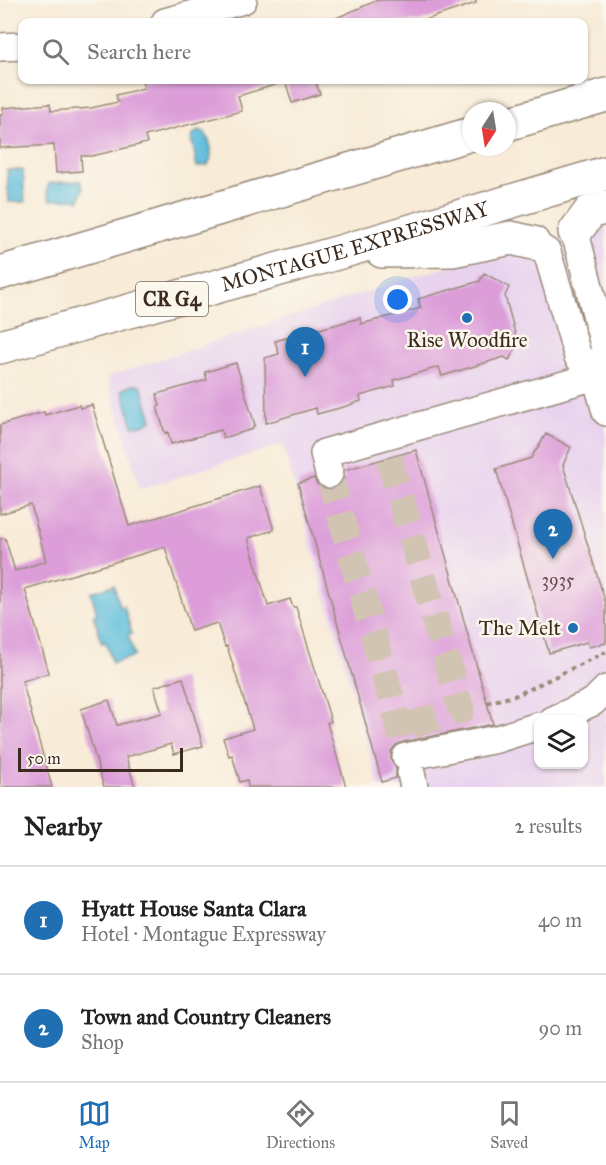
<!DOCTYPE html>
<html lang="en">
<head>
<meta charset="utf-8">
<style>
  body { margin:0; font-family:"IM FELL Great Primer",serif; background:#f6f6f6; color:#222 }
  .controls { position:absolute; right:18px; bottom:18px; display:grid; overflow:hidden; border-radius:12px; box-shadow:0 2px 4px #0004 }
  .controls button { width:54px; height:54px; display:grid; place-items:center; padding:0; border:0; border-bottom:2px solid #e0e0e0; background:#fff; color:#222; font:30px sans-serif }
  .compass { position:absolute; left:462px; top:102px; width:54px; height:54px; border-radius:50%; background:#fff; box-shadow:0 2px 4px #0004; rotate:192deg }
  .scale { position:absolute; left:18px; bottom:15px; width:165px; box-sizing:border-box; padding-left:6px; border:3px solid #3b2a1e; border-top:0; font-size:16px; line-height:21px; white-space:nowrap; color:#3b2a1e; -webkit-text-stroke:4px #fbf7ec; paint-order:stroke }
  .you { position:absolute; left:398px; top:300px; width:21px; height:21px; margin:-15px; border:4px solid #fff; border-radius:50%; background:#1a73e8; box-shadow:0 0 0 9px #1a73e833 }
  .badge { display:grid; place-items:center; width:39px; height:39px; border-radius:50%; background:#1f6fb2; color:#fff; font-size:20px; font-weight:700 }
  .pin { position:absolute; translate:-50% -50px; filter:drop-shadow(0 2px 3px #0008) }
  .pin::after { content:''; position:absolute; top:32px; width:21px; height:18px; background:inherit; clip-path:polygon(0 0,100% 0,50% 100%) }
  .list { margin:0; padding:0; list-style:none }
  h2 { display:flex; justify-content:space-between; align-items:center; height:78px; margin:0; padding:0 24px; font-size:26px }
  h2 small { font-size:20px; font-weight:400; color:#767676 }
  .list li { display:grid; grid-template-columns:39px 1fr auto; gap:18px; align-items:center; box-sizing:border-box; height:108px; padding:0 24px; border-top:2px solid #e0e0e0 }
  .list b { display:block; font-size:22px; white-space:nowrap }
  .list p { margin:0; font-size:20px; white-space:nowrap; color:#767676 }
  .list em { font-size:20px; font-style:normal; color:#767676 }
  .icon { flex:none; width:33px; height:33px; fill:none; stroke:currentColor; stroke-width:2; stroke-linecap:round; stroke-linejoin:round }
  .map { position:relative; flex:none; width:606px; height:787px; overflow:hidden }
  .search { position:absolute; background:#fff; box-shadow:0 2px 4px #0004; left:18px; right:18px; top:18px; height:66px; display:flex; align-items:center; gap:15px; box-sizing:border-box; padding:0 21px; border-radius:12px; color:#767676; font-size:22px }
  .sheet { height:294px; background:#fff }
  nav { display:flex; justify-content:space-around; align-items:center; box-sizing:border-box; height:84px; border-top:2px solid #e0e0e0; background:#fff; font-size:16px; color:#767676 }
  nav a { display:grid; justify-items:center; gap:3px }
  nav .on { color:#1f6fb2 }
  .map>svg:first-child { display:block }
</style>
</head>
<body>
<div class="map">
<svg width="606" height="787" viewBox="0 0 606 787">
  <rect width="100%" height="100%" fill="#fbf7ec"/>
  <filter id="ink" filterUnits="userSpaceOnUse"><feTurbulence type="fractalNoise" baseFrequency=".0167" numOctaves="2"/><feDisplacementMap in="SourceGraphic" scale="12" xChannelSelector="R" yChannelSelector="G"/><feConvolveMatrix kernelMatrix="1 2 1 2 8 2 1 2 1" color-interpolation-filters="sRGB"/></filter>
  <filter id="wash" filterUnits="userSpaceOnUse"><feTurbulence type="fractalNoise" baseFrequency=".008" numOctaves="4" result="noise"/><feDisplacementMap in="SourceGraphic" scale="24" xChannelSelector="R" yChannelSelector="G"/><feGaussianBlur stdDeviation="1.35" result="paint"/><feColorMatrix in="noise" values="0 0 0 0 0 0 0 0 0 0 0 0 0 0 0 0 0 1.4 0 .05"/><feComposite in="paint" operator="in"/></filter>
  <g filter="url(#wash)">
    <rect width="100%" height="100%" fill="#f8ebd7"/>
    <!-- built -->
    <path fill="#e8d2ee" fill-rule="evenodd" d="M606,223V787H379L283,444L140,489L107,377L418,275ZM538,720H584V764H538Z"/>
    <!-- water -->
    <path fill="#5dbddb" stroke="#4c747c" stroke-width="1.5" d="M199,131L205,133C211,143 214,154 208,165L197,167C194,157 196,151 191,141L193,134Z
      M7,170H23L25,202H9Z
      M81,181L83,189L79,201L75,199L50,200L47,191L49,183Z
      M132,385H141L152,420L143,425L133,426L122,390Z
      M114,585L120,607L124,606L132,634L128,635L135,656L112,663L106,642L102,643L93,615L97,614L91,592Z"/>
    <g id="blocks">
      <!-- building -->
      <path fill="#dc9dd9" d="M378,0H476V3L419,22H327Z
        M142,80H278V84L238,96L242,111L145,136L147,143L92,156H81L82,171L56,173L54,145L0,148V115H3V108L50,104L51,111L91,108L118,102L116,95L144,88Z
        M285,80H315L320,94L292,103Z
        M484,273L509,287L505,296L516,337L520,341L509,360L504,357L442,376L439,367L394,380L395,386L360,396L361,401L347,406L317,414L316,408L266,423L265,358L279,354L275,341L360,318L361,324L421,308L418,299L480,281Z
        M236,363L255,425L253,426V429L223,438L221,430L171,444L168,432L165,433L157,407L160,406L157,394L207,380L205,372Z
        M79,405L80,408L92,405L129,526L260,486L274,530L248,538L268,606L290,599L293,607H296L331,721L327,723L346,787H248L247,780L240,782L232,755L229,756L223,738L253,729L227,646L225,647L217,623L191,631L165,547L25,589L49,673L22,681L52,787H0V539L5,538L15,571L46,561L31,505L0,514V425L44,412L45,415Z
        M546,434L571,447L563,465L606,604V643L589,647L587,642L549,653L496,469L531,458Z
        M416,450L493,724L403,742L396,745L391,751V759L396,769V778L382,782L298,483L314,478L317,484L324,489H333L339,486L344,479V470Z
        M183,678L203,746L174,754L171,744L126,757L135,787H104L81,709L109,700L117,725L162,713L154,687Z"/>
    </g>
  </g>
  <g filter="url(#ink)">
    <use href="#blocks" fill-opacity="0" stroke="#9a8a7a" stroke-width="1.5"/>
    <g fill="none" stroke-linecap="round" stroke-linejoin="round">
      <!-- minor-tunnel -->
      <path stroke="#d2c4b2" stroke-width="27" stroke-dasharray="27 14" stroke-linecap="butt" d="M389,458L461,710L400,728
        M329,474L404,745"/>
      <defs>
        <path id="minor" d="M165,22L243,0
          M0,47L22,46
          M575,232L605,349L596,376
          M533,243L547,252L578,357L596,376L606,412
          M329,474L324,453L606,373
          M553,720L593,702L606,689
          M406,757L497,739L538,726
          M411,773L414,787"/>
        <g id="highway">
          <path d="M507,124L606,95"/>
          <path d="M575,232L590,212L606,207"/>
          <path d="M382,251L452,250L511,238L533,243"/>
          <path d="M0,273L471,134"/>
          <path id="s1" d="M0,347L344,251L606,173"/>
        </g>
      </defs>
      <!-- minor casing -->
      <use href="#minor" stroke="#9a8a7a" stroke-width="30"/>
      <!-- highway casing -->
      <use href="#highway" stroke="#9a8a7a" stroke-width="36"/>
      <!-- path -->
      <path stroke="#9a8a7a" stroke-width="4" stroke-dasharray="4.5 4.5" stroke-linecap="butt" d="M487,703L517,695L606,652"/>
      <!-- minor -->
      <use href="#minor" stroke="#fff" stroke-width="27"/>
      <!-- highway -->
      <use href="#highway" stroke="#fff" stroke-width="33"/>
    </g>
  </g>
  <!-- markers -->
  <g fill="#1f6fb2" stroke="#fbf7ec" stroke-width="2">
    <circle cx="467" cy="318" r="6"/>
    <circle cx="573" cy="628" r="6"/>
  </g>
  <g text-anchor="middle" stroke-width="5" stroke-linejoin="round" paint-order="stroke">
    <!-- number labels -->
    <g font-size="18" fill="#63474d">
      <text x="558" y="586">3935</text>
    </g>
    <!-- shield labels -->
    <rect fill="#fbf7ec" stroke="#75685c" stroke-width="1.5" x="136" y="282" width="72" height="34" rx="4.5"/>
    <g font-size="20" font-weight="bold" fill="#3b2a1e">
      <text x="172" y="306">CR G4</text>
    </g>
    <!-- street labels -->
    <g font-size="21" fill="#3b2a1e" stroke="#fbf7ec">
      <text dy="7" stroke="none"><textPath href="#s1" startOffset="369">MONTAGUE EXPRESSWAY</textPath></text>
    </g>
    <!-- poi labels -->
    <g font-size="21" fill="#3b2a1e" stroke="#fbf7ec">
      <text x="467" y="347">Rise Woodfire</text>
      <text x="561" y="635" text-anchor="end">The Melt</text>
    </g>
  </g>
</svg>
<div class="controls">
<button><svg class="icon" aria-label="layers" viewBox="0 0 24 24"><path d="M12 4l9 5-9 5-9-5zM3 14l9 5 9-5"/></svg></button>
</div>
<svg class="compass" viewBox="-18 -18 36 36"><path d="M0-13l5 13h-10z" fill="#e53935"/><path d="M0 13l5-13h-10z" fill="#767676"/></svg>
<div class="scale">50 m</div>
<div class="you"></div>
<div class="pin badge" style="left:305px;top:377px">1</div>
<div class="pin badge" style="left:553px;top:559px">2</div>
<div class="search"><svg class="icon" aria-label="search" viewBox="0 0 24 24"><circle cx="10" cy="10" r="6"/><path d="M15 15l6 6"/></svg>Search here</div>
</div>
<section class="sheet">
<h2>Nearby<small>2 results</small></h2>
<ul class="list">
<li><span class="badge">1</span><div><b>Hyatt House Santa Clara</b><p>Hotel · Montague Expressway</p></div><em>40 m</em></li>
<li><span class="badge">2</span><div><b>Town and Country Cleaners</b><p>Shop</p></div><em>90 m</em></li>
</ul>
</section>
<nav>
<a class="on"><svg class="icon" aria-label="map" viewBox="0 0 24 24"><path d="M3 6l6-2 6 2 6-2v14l-6 2-6-2-6 2zM9 4v14M15 6v14"/></svg>Map</a>
<a><svg class="icon" aria-label="directions" viewBox="0 0 24 24"><path d="M12 3l9 9-9 9-9-9zM9 14v-3h6M13 9l2 2-2 2"/></svg>Directions</a>
<a><svg class="icon" aria-label="saved" viewBox="0 0 24 24"><path d="M7 4h10v16l-5-4-5 4z"/></svg>Saved</a>
</nav>
</body>
</html>
